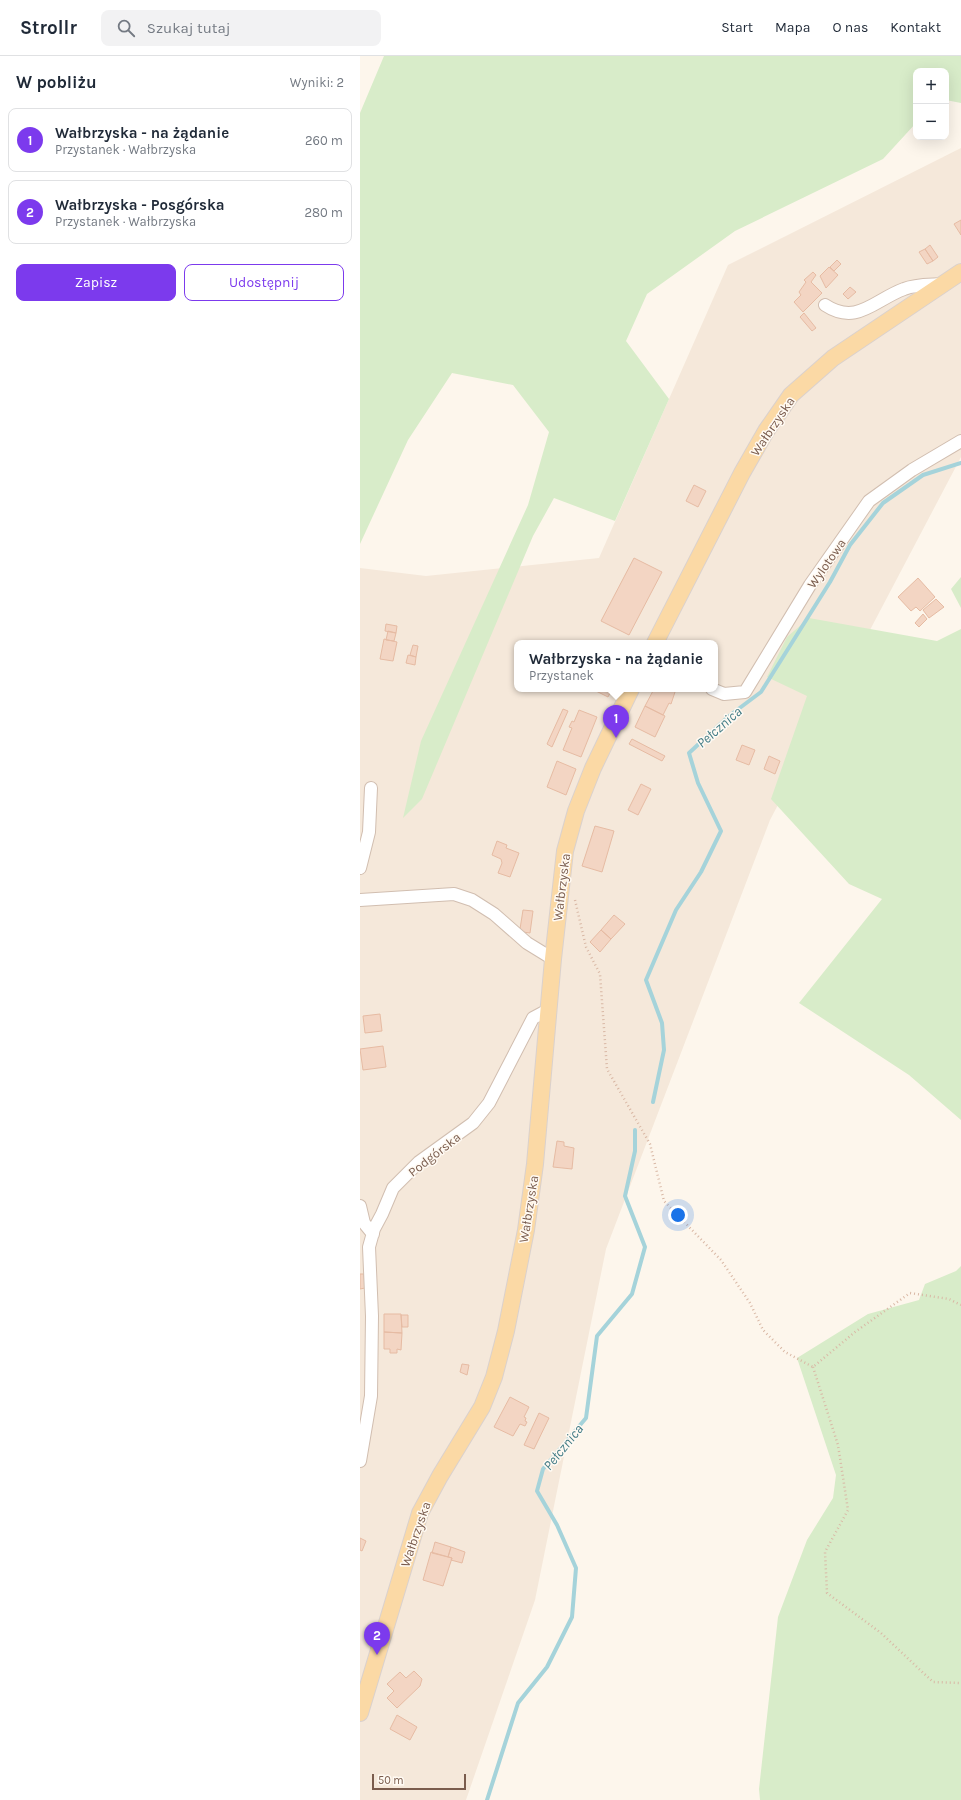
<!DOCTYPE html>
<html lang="pl">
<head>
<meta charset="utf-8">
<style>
  body { margin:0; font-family:Karla,sans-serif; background:#f2f2f3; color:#1f2937 }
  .controls { position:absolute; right:12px; top:12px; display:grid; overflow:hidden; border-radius:8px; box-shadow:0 4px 16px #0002 }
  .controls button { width:36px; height:36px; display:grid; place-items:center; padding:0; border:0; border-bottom:1px solid #e0e1e3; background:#fff; color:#1f2937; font:20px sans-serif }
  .scale { position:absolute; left:12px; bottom:10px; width:94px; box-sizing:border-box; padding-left:4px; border:2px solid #7a5c4d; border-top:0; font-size:11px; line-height:14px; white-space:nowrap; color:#7a5c4d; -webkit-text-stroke:3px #fffaf3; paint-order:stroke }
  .you { position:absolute; left:318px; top:1159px; width:14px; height:14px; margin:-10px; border:3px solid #fff; border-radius:50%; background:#1a73e8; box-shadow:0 0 0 6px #1a73e833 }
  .badge { display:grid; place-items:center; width:26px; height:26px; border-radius:50%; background:#7c3aed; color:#fff; font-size:13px; font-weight:700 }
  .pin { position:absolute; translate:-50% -33px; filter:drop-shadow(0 1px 2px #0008) }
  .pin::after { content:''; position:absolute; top:21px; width:14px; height:12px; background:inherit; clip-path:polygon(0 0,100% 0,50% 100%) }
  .popup { position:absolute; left:154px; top:584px; width:204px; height:52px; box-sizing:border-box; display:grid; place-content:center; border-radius:8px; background:#fff; filter:drop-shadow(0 1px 3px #0005); font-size:13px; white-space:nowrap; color:#747a83 }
  .popup b { font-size:15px; color:#1f2937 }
  .popup::after { content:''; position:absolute; left:50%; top:100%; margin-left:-8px; border:8px solid transparent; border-top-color:#fff }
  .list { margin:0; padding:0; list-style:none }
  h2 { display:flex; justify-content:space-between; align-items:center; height:52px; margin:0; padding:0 16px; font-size:17px }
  h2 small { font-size:13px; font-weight:400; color:#747a83 }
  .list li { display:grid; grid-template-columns:26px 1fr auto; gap:12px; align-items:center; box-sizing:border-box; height:64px; margin:0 8px 8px; padding:0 8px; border:1px solid #e0e1e3; border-radius:8px }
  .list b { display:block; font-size:15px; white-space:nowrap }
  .list p { margin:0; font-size:13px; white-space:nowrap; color:#747a83 }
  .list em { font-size:13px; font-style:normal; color:#747a83 }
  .actions { display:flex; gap:8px; padding:12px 16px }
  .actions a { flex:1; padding:9px 0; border:1px solid #7c3aed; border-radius:8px; text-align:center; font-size:14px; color:#7c3aed }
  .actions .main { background:#7c3aed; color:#fff }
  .icon { flex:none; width:22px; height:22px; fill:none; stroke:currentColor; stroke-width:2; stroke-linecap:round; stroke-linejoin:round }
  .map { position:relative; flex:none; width:601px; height:1744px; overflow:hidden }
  header { display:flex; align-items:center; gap:24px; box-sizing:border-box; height:56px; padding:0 20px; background:#fff; border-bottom:1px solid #e0e1e3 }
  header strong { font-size:19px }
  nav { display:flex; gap:22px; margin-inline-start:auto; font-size:14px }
  .search { width:280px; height:36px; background:#f2f2f3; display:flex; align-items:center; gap:10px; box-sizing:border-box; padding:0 14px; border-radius:8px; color:#747a83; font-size:15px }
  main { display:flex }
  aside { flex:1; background:#fff }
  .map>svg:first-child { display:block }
</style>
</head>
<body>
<header>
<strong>Strollr</strong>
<div class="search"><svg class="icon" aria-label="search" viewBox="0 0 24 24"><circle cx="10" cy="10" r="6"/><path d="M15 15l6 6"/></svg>Szukaj tutaj</div>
<nav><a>Start</a><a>Mapa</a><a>O nas</a><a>Kontakt</a></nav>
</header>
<main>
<aside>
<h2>W pobliżu<small>Wyniki: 2</small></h2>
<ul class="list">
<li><span class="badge">1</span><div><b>Wałbrzyska - na żądanie</b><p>Przystanek · Wałbrzyska</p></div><em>260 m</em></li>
<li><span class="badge">2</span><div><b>Wałbrzyska - Posgórska</b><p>Przystanek · Wałbrzyska</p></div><em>280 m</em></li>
</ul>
<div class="actions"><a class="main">Zapisz</a><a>Udostępnij</a></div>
</aside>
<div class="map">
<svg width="601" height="1744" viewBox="0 0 601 1744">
  <rect width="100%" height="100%" fill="#fdf6ec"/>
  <!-- residential -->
  <path fill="#f5e8da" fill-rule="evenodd" d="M601,92V401L410,764L246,1193L175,1544L106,1744H0V512L66,520L239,502L368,209ZM157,587H355V633H157Z"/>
  <!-- green -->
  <path fill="#d8ecc9" d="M24,0H601V47L586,44V15H556V67L523,103L375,175L287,238L266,285L309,343L255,465L194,442L173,480L62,743L43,762L61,685L168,449L189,376L153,329L92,317L48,384L0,488V57Z
    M601,521V552L591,533Z
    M449,562L577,585L601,573V1064L549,1019L439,947L522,843L489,828L411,743L447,640L407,621L427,581Z
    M601,1210V1744H400L399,1733L418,1561L447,1484L473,1442L476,1419L437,1302L508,1258L559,1244L565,1228L596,1215Z"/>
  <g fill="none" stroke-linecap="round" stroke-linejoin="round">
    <!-- stream -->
    <path stroke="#a5d3da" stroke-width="4" d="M293,1046L304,994L302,967L286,924L316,854L341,816L361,775L338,727L329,697L369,660L401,636L470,526L490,489L523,447L563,419L601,407
      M127,1744L158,1647L187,1611L212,1561L216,1512L197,1469L177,1435L183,1413L226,1362L237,1280L272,1238L285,1191L265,1140L275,1095V1074"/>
  </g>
  <!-- building -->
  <path fill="#f3d5c3" stroke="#e6bba3" d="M601,164V179L594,168Z
    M570,189L578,201L573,205L565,193Z
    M565,193L573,205L567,208L559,196Z
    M477,204L481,208L474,215L470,211Z
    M469,211L478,219L466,232L460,220Z
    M453,216L456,219L451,226L462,237L443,256L434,246L441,239L439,236L446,226L444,224Z
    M490,231L496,236L488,243L483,238Z
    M444,257L456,272L452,275L440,261Z
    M334,429L346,435L338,451L326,445Z
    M274,502L302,516L269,579L241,565Z
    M558,522L575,541L560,555L556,551L551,555L538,541Z
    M576,543L584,551L569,562L563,554Z
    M563,558L567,563L559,571L555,567Z
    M26,568L37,570L36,577L25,575Z
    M28,575L36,577L34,585L26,584Z
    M24,583L37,586L33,605L20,603Z
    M53,589L58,590L56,601L50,599Z
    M48,599L56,601L55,609L46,607Z
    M232,633H252L248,641Z
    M294,633H316L311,648L309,647L303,659L285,650Z
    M285,650L305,660L295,681L275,671Z
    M203,653L208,655L192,691L187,688Z
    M219,654L237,661L221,701L203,694L212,672L209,671L212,665L214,666Z
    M272,683L305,700L302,705L269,688Z
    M382,689L395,694L389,709L376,704Z
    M409,700L420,705L415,718L404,713Z
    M197,705L216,713L206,739L187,731Z
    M281,728L291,733L278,759L268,754Z
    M235,770L254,775L242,816L222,810Z
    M137,785L147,789L146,792L159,797L150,821L138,817L142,807L141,803L132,799Z
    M163,854L173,855L170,877L163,876L160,873Z
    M254,859L265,868L251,883L241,874Z
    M241,874L251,883L240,896L230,886Z
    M20,958L22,975L5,977L3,960Z
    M23,990L26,1011L3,1014L0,993Z
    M197,1085L204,1086V1090L214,1092L212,1113L193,1111Z
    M0,1218H4L5,1232L0,1233Z
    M24,1258H41L42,1277L24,1276Z
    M41,1259H48V1271H42Z
    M24,1276L42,1277L41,1294L37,1293V1297H30V1293H24Z
    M102,1308L109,1309L107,1319L100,1316Z
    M150,1341L169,1351L164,1361L166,1362L165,1365L167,1366L165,1370L160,1368L153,1380L134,1371Z
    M179,1357L189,1362L174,1393L164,1389Z
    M0,1482L6,1485L2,1495L0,1494Z
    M75,1486L91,1491L88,1501L72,1497Z
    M91,1491L105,1496L102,1507L91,1504L92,1502L88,1501Z
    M71,1496L92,1502L83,1530L63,1524Z
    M54,1615L62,1623L60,1630L37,1652L27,1642L34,1635L27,1628L40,1616L46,1622Z
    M37,1659L57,1671L50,1684L30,1673Z"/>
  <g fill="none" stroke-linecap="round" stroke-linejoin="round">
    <defs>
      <path id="minor" d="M465,249C497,270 514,244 544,233C556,228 571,229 583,228
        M352,633L364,638L385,636L450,529L509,445L552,414L601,385
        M0,812L9,776L11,732
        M0,844L94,838L112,844L134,858L167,887L193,903
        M0,1150L4,1167L13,1178
        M0,1405L11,1340L12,1260L9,1191L14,1173L22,1158L33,1132L59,1106L113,1067L129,1047L173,962L188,954"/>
      <path id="major" d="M295,587L382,417L406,375L431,339L473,302L601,216
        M0,1657L60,1457L80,1420L122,1351L134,1321L146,1275L166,1174L175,1108L193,903L205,795L216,755L233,712L271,633"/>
    </defs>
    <!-- minor casing -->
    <use href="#minor" stroke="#d1beb0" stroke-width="14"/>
    <!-- major casing -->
    <use href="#major" stroke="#dad1cd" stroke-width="18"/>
    <!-- path -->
    <path stroke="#d9b8a5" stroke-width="2.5" stroke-dasharray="1 3" stroke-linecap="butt" d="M215,844L226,891L240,918L247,1013L290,1088L304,1145L361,1204L390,1247L403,1274L425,1296L453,1311L495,1276L550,1237L589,1243L601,1249
      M453,1311L478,1389L488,1454L465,1496L467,1537L521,1577L573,1626L601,1627"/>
    <!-- minor -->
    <use href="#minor" stroke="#fff" stroke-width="12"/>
    <!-- major -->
    <use href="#major" stroke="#fbd9a5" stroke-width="16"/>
  </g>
  <g text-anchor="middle" stroke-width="3" stroke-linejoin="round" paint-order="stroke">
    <!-- street labels -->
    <g font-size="13" fill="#7a5c4d" stroke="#fffaf3">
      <text transform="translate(412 370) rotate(-56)" y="5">Wałbrzyska</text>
      <text transform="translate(466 507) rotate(-55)" y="5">Wylotowa</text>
      <text transform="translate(201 831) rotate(-83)" y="5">Wałbrzyska</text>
      <text transform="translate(74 1098) rotate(-38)" y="5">Podgórska</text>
      <text transform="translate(168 1153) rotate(-81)" y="5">Wałbrzyska</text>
      <text transform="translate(55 1478) rotate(-71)" y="5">Wałbrzyska</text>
    </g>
    <!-- water labels -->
    <g font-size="14" font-style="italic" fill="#437c86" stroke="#fffaf3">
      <text transform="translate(359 671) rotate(-41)" y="5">Pełcznica</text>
      <text transform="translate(203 1391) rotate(-51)" y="5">Pełcznica</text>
    </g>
  </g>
</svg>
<div class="controls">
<button>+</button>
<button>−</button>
</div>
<div class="scale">50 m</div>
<div class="you"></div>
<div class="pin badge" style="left:256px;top:682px">1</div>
<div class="popup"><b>Wałbrzyska - na żądanie</b>Przystanek</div>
<div class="pin badge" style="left:17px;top:1599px">2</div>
</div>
</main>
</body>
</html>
